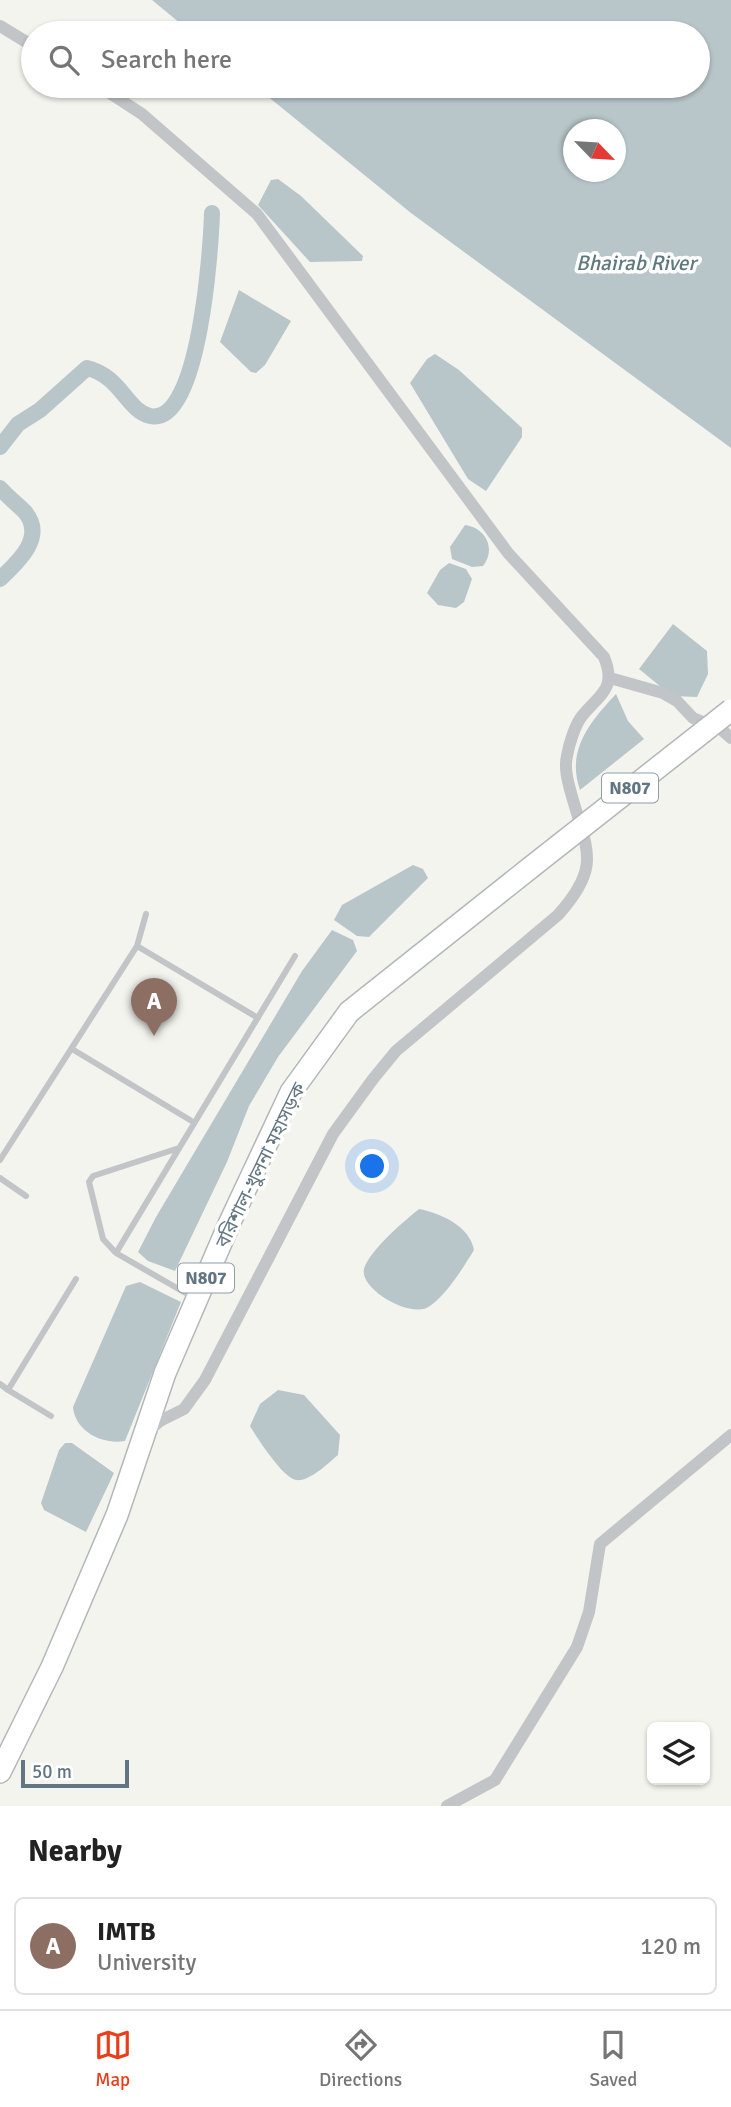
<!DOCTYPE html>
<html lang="en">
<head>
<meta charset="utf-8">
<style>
  body { margin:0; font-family:Signika,"Noto Sans Bengali",sans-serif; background:#f6f6f6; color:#222 }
  .controls { position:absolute; right:21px; bottom:21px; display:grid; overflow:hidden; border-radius:10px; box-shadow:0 2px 5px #0004 }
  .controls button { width:63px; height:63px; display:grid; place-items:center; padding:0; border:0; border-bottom:2px solid #e0e0e0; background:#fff; color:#222; font:35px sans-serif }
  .compass { position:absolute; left:563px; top:119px; width:63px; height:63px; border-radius:50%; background:#fff; box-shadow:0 2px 5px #0004; rotate:115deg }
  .scale { position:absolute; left:21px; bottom:18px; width:108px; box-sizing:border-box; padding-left:7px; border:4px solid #617582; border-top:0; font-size:19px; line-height:24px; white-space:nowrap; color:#617582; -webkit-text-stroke:5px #fff; paint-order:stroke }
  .you { position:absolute; left:373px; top:1167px; width:24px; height:24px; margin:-18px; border:5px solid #fff; border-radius:50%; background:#1a73e8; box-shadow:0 0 0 10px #1a73e833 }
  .badge { display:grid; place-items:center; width:46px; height:46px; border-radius:50%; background:#e93e1a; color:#fff; font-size:23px; font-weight:700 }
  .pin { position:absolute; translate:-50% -58px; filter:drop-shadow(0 2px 4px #0008) }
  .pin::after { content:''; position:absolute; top:37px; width:24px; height:21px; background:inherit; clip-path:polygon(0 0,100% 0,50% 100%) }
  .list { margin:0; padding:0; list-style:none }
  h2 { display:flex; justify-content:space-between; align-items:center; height:91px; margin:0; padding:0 28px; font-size:30px }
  h2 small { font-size:23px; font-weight:400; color:#767676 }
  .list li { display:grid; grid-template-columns:46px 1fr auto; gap:21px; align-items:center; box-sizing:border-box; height:98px; margin:0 14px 14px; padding:0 14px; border:2px solid #e0e0e0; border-radius:10px }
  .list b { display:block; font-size:26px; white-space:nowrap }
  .list p { margin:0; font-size:23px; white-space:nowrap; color:#767676 }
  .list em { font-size:23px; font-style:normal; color:#767676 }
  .icon { flex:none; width:38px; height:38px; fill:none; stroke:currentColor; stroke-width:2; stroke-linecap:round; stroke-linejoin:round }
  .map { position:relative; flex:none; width:731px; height:1806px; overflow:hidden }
  .search { position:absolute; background:#fff; box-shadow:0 2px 5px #0004; left:21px; right:21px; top:21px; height:77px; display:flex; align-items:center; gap:18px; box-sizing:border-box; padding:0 24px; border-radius:38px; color:#767676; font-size:26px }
  .sheet { height:203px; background:#fff }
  nav { display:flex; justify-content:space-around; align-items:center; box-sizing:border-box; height:98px; border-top:2px solid #e0e0e0; background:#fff; font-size:19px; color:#767676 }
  nav a { display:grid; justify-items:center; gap:4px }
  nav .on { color:#e93e1a }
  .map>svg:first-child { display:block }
</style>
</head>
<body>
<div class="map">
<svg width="731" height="1806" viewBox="0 0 731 1806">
  <rect width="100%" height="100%" fill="#f4f4ef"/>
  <!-- water -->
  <path fill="#b8c6c9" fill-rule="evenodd" d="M152,0H731V448L411,213L255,86H698V33H192ZM574,130H616V172H574Z
    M278,179L301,196L363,256L362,261L310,262L258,205L271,180Z
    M239,290L291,321L265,365L256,373L251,372L220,342Z
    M435,354L459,370L522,428V437L486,491L468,479L410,383L427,359Z
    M465,525C487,528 496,550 483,566L472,567L452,559L450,547Z
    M449,563L466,569L472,579L464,602L456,608L438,605L427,593L440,570Z
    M673,624L707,651L708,674L697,697L672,696L639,669Z
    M616,694L628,721L644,739L580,790C566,750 590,722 616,694Z
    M413,865L423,869L428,878L369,937L357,936L334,920L342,905Z
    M332,930L353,940L357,951L278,1057L249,1106L227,1162L175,1271L148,1261L138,1252L156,1217L302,971Z
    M419,1209C440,1213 470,1226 474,1250C463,1268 447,1294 430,1306C412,1320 359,1289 364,1269C369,1251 404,1221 419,1209Z
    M140,1282L181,1302L125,1441C102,1445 75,1431 73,1407L126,1286Z
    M278,1390L304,1395L340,1435L338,1455C328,1463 310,1482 296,1480C283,1478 257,1438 250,1426L260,1404Z
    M65,1443H72L114,1473L86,1532L44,1510L41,1503L59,1450Z"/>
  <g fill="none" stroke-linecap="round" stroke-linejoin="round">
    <!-- canal -->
    <path stroke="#b8c6c9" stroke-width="16" d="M0,447L18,424L40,410L87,368C121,376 127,411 150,416C200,427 211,245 212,213
      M0,488C8,497 17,504 25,512C46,537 18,562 0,579"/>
    <defs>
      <path id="trunk" d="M0,1772L52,1667L117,1515L165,1373L230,1222L291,1092L349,1012L530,868"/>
    </defs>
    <!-- trunk casing -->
    <use href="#trunk" stroke="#b3b7ba" stroke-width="24"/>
    <!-- service -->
    <path stroke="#c1c5c8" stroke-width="6" d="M137,946L258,1018
      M72,1049L190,1120
      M0,1160L137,946L146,914
      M0,1178L26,1196
      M116,1253L103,1239L89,1182L93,1176L179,1148
      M189,1295L116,1253L295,956
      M0,1384L8,1390L76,1279
      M8,1390L51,1416"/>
    <!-- minor -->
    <path stroke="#c1c5c8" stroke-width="12" d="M0,26L33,46
      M99,86L142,114L257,214L508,553L604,657C617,689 600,694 582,716C575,725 569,744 567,756C564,768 568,782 571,793C587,851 602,866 558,915L396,1051L373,1079L333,1134L205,1380L184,1409L160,1421L147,1432
      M610,678L663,693L677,701L693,718L722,730L731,738
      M447,1806L495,1780L577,1647L589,1612L600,1544L731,1435"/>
    <!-- trunk -->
    <use href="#trunk" stroke="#fff" stroke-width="21"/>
    <defs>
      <path id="trunk-bridge" d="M530,868L731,710"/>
    </defs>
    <!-- trunk-bridge casing -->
    <use href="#trunk-bridge" stroke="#b3b7ba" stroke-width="24" stroke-linecap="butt"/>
    <!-- trunk-bridge -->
    <use href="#trunk-bridge" stroke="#fff" stroke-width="21"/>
  </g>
  <g text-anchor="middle" stroke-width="7" stroke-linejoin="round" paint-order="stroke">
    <!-- shield labels -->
    <g fill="#fff" stroke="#909ea8" stroke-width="2">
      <rect x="602" y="773.5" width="56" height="29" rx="5"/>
      <rect x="178" y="1263.5" width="56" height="29" rx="5"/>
    </g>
    <g font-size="18" font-weight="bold" fill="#617582">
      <text x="630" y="794">N807</text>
      <text x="206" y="1284">N807</text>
    </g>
    <!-- street labels -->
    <g font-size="19" fill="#617582" stroke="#fff">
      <text transform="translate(260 1165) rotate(-64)" y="7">বরিশাল-খুলনা মহাসড়ক</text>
    </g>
    <!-- water labels -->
    <g font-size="21" font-style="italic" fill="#5d787f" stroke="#fff">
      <text x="636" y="270">Bhairab River</text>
    </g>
  </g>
</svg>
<div class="controls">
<button><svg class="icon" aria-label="layers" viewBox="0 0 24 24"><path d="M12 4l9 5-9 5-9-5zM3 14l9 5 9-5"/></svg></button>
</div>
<svg class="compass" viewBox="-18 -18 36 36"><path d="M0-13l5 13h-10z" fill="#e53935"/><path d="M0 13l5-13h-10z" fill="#767676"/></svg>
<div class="scale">50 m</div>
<div class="you"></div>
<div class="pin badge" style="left:154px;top:1036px;background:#8d6e63">A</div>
<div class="search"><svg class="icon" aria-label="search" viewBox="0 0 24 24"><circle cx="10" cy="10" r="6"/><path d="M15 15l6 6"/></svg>Search here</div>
</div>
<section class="sheet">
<h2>Nearby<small></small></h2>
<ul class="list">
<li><span class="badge" style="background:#8d6e63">A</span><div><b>IMTB</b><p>University</p></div><em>120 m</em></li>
</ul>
</section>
<nav>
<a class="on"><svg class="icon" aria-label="map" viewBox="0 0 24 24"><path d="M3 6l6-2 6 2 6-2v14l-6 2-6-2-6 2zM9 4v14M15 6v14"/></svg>Map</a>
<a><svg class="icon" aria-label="directions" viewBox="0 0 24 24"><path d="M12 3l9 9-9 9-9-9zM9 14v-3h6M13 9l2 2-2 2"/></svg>Directions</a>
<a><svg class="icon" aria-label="saved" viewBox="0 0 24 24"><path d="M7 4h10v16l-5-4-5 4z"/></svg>Saved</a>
</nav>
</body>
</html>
